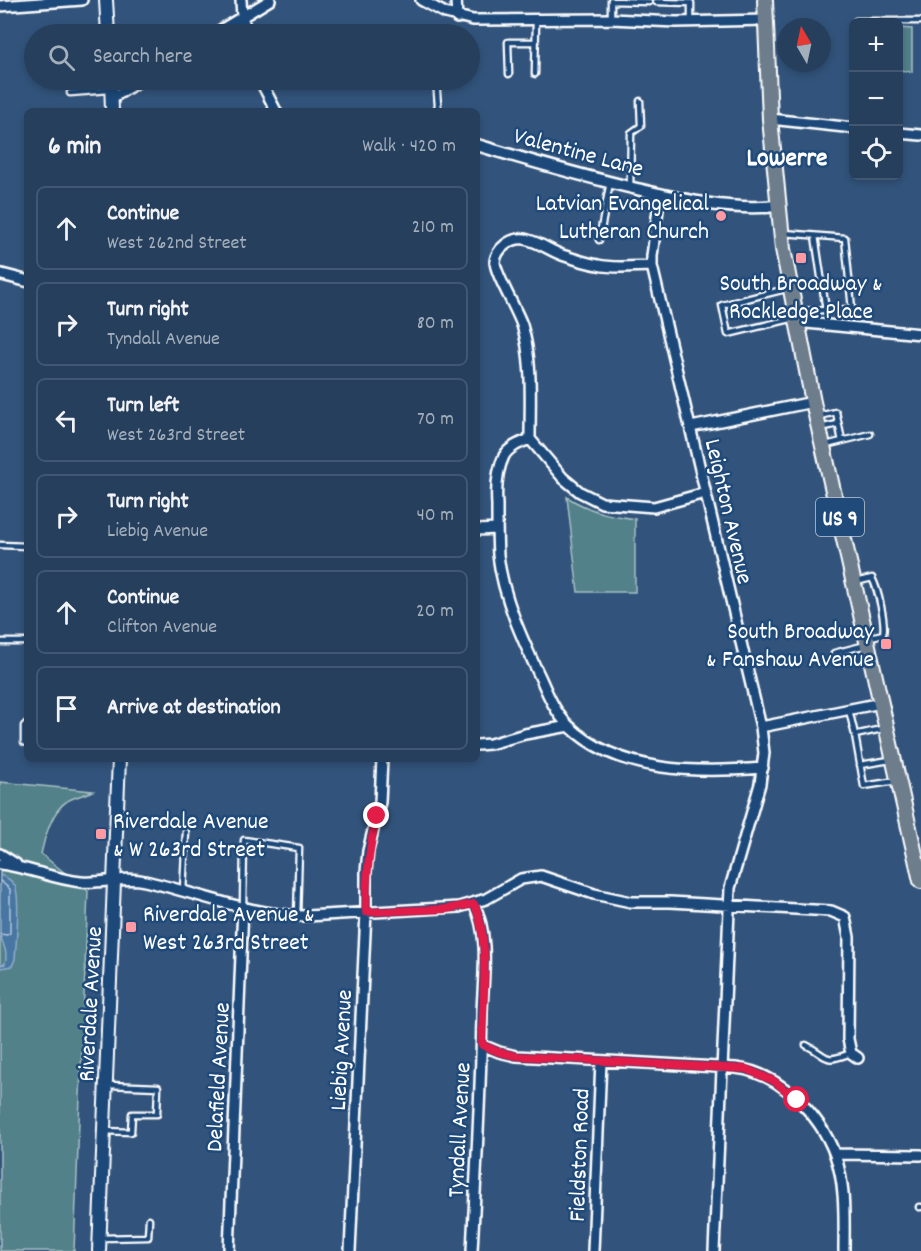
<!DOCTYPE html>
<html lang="en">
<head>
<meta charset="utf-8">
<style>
  body { margin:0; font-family:Dekko,sans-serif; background:#2e4663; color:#f1f3f6 }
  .controls { position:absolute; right:18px; top:18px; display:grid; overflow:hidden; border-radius:9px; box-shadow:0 3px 9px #0003 }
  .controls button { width:54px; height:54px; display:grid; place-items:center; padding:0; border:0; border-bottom:2px solid #425872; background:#263f5d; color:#f1f3f6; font:30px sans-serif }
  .compass { position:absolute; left:777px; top:18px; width:54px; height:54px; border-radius:50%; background:#263f5d; box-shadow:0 3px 9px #0003; rotate:351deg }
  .stop { position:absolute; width:18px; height:18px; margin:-14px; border:4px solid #e11d48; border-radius:50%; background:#fff }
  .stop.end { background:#e11d48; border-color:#fff; box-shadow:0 2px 6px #0008 }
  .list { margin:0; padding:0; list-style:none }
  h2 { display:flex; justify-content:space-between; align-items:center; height:78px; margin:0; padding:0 24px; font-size:26px }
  h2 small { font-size:20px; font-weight:400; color:#a4afbc }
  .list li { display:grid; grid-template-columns:39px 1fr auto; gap:18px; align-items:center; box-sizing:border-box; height:84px; margin:0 12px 12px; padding:0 12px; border:2px solid #425872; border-radius:9px }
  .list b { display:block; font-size:22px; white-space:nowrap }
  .list p { margin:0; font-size:20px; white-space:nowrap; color:#a4afbc }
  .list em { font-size:20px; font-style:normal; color:#a4afbc }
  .icon { flex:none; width:33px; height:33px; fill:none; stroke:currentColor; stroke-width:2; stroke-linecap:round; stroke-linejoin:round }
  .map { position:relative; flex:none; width:921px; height:1251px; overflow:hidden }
  .search { position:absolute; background:#263f5d; box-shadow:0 3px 9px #0003; left:24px; top:24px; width:456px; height:66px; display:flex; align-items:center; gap:15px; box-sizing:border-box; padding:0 21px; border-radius:33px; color:#a4afbc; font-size:22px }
  .panel { position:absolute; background:#263f5d; box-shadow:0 3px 9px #0003; left:24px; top:108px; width:456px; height:654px; border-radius:9px }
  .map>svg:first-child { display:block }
</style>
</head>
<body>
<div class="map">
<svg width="921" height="1251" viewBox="0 0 921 1251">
  <rect width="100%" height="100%" fill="#32547c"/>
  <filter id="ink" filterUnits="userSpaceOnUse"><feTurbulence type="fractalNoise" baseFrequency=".0167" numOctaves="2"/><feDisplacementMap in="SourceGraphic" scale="12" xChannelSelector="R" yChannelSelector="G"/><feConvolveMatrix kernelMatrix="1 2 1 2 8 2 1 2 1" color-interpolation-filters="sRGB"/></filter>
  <g filter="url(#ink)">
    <!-- green -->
    <path fill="#52818a" stroke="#a8c0c4" stroke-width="1.5" d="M899,28L912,29V72L899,70Z
      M567,497C591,512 608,515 635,519V592H578Z
      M0,782L93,791C85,795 73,797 66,802C52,811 44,839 41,854L88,891L74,1251H0Z"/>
    <!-- water -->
    <path fill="#4776a3" stroke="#91adc8" stroke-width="1.5" d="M0,875C6,877 12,880 15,886C21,899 16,943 15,959L12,966L0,968V965L5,964C9,951 1,943 0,932C0,913 0,894 0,875Z"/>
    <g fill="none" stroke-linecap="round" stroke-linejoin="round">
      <!-- shore -->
      <path stroke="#b5c8da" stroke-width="1.5" d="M0,881L10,889V933L7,935L0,934"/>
      <defs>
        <path id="service" d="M611,1L649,2
          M656,2L691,3
          M691,3V21
          M611,19V0
          M856,21H921
          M509,74L508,42H535
          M535,74L536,20
          M70,93L109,90
          M436,111L438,105L436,80
          M630,187L631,133L641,126L640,101
          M784,233L845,238L852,309L797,311
          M815,236L826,310
          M599,240L610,182
          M790,288L722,305L728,334L795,318
          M819,416L836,412L842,441L826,445
          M820,428L838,424
          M842,441L870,434
          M0,545L27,546
          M856,582L872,578C878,589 886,623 883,634L867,638
          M0,642H27
          M834,653L866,645
          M849,710L855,735L886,728
          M27,723L24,726V742L27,743
          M855,735L864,786L896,781
          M860,765L890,760
          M183,891L186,832
          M243,906L244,840L299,848L297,916
          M806,1045C830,1057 822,1064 851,1053
          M104,1131L131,1132L132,1114H157L158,1087L108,1085
          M919,1207H921
          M100,1238L148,1237L149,1219"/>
        <path id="minor" d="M241,0L242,17L248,34
          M421,0L445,13L473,20L611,19L676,22L766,20
          M456,0L457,18
          M0,6L82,0
          M214,34L270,0
          M260,80L276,111
          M112,98L141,80
          M770,119L854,128
          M898,133L921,135
          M660,194L652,256V266L761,727L764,753L760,784L730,888L714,1251
          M652,266C635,266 615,269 598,265C586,263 574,259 562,255C549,250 539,242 525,239C511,237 496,249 495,262C495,273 517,310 522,325C533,361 530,401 530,439L563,478L580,492L602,503L654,507L705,493
          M796,322L921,334
          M691,427L813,402
          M530,439C520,443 509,447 504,456C497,470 496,490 497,505C497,522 497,539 498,555C503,598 523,641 541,679C548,695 556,714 569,726C619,774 698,773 763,768
          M477,530L497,529
          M761,727L881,703
          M477,745L490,744L525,734L569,726
          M0,854L16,864
          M0,864C28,867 53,879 81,882C103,884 124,876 145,881C197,893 254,916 307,916L459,907L486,899L521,879L541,876L594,894L631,902H670L831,911L845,917L849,937L848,1039L851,1053L858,1058
          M482,1045L499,1052L516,1056L736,1068C779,1073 820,1114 835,1155C846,1185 844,1220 844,1251
          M835,1154L921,1155
          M229,1251L243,906
          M350,1251L366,912V872L368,851L380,802L382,759
          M472,1251C476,1172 481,1092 482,1013C483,977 490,937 474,904
          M593,1251L601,1061"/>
        <path id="tertiary" d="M477,145C530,161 583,176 637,189C684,200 729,211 777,206
          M0,274L27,281"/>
        <path id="secondary" d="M106,0L108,34
          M111,80L112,111
          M99,1251L119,759"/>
        <path id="primary" d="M765,0L770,119L783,249L813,402L921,881"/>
      </defs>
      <!-- service casing -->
      <use href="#service" stroke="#fff" stroke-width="9"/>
      <!-- minor casing -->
      <use href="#minor" stroke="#fff" stroke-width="14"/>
      <!-- tertiary casing -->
      <use href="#tertiary" stroke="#fff" stroke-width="15"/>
      <!-- secondary casing -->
      <use href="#secondary" stroke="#fff" stroke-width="16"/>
      <!-- primary casing -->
      <use href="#primary" stroke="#fff" stroke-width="18"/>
      <!-- service -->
      <use href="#service" stroke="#1f4a7a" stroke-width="4.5"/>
      <!-- minor -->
      <use href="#minor" stroke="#1f4a7a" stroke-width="9"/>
      <!-- tertiary -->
      <use href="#tertiary" stroke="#1f4a7a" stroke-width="10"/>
      <!-- secondary -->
      <use href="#secondary" stroke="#1f4a7a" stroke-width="12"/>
      <!-- primary -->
      <use href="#primary" stroke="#6d7d8c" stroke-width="14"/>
    </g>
  </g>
  <g fill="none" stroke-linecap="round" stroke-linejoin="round" filter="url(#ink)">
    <!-- route -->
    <path stroke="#e11d48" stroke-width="8" d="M377,816C368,849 366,879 366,912L446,909L474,904C491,939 482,1005 482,1045L499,1052L516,1056L746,1069L774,1081L797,1100"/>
  </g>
  <!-- markers -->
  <g fill="#ff9aa2" stroke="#1f4a7a" stroke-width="2">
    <circle cx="721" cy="216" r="6"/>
    <rect x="795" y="252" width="12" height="12" rx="3"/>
    <rect x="880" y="638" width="12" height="12" rx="3"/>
    <rect x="95" y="828" width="12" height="12" rx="3"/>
    <rect x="125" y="921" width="12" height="12" rx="3"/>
  </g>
  <g text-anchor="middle" stroke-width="5" stroke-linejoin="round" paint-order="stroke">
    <!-- shield labels -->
    <rect fill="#1f4a7a" stroke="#bcc9d7" stroke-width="1.5" x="816" y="498" width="48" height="38" rx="4.5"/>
    <g font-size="22" font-weight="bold" fill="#fff">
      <text x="840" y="525">US 9</text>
    </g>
    <!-- street labels -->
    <g font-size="24" fill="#fff" stroke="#1f4a7a">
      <text transform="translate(579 151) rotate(15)" y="8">Valentine Lane</text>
      <text transform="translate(730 511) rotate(77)" y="8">Leighton Avenue</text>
      <text transform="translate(89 1004) rotate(-87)" y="8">Riverdale Avenue</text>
      <text transform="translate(340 1050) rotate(-87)" y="8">Liebig Avenue</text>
      <text transform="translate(217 1077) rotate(-87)" y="8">Delafield Avenue</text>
      <text transform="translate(458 1130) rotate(-87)" y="8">Tyndall Avenue</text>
      <text transform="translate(578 1155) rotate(-88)" y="8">Fieldston Road</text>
    </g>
    <!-- poi labels -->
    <g font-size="24" fill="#fff" stroke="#1f4a7a" text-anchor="end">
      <text x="709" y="210">Latvian Evangelical<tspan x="709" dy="28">Lutheran Church</tspan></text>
      <text x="801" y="290" text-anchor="middle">South Broadway &amp;<tspan x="801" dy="28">Rockledge Place</tspan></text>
      <text x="874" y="638">South Broadway<tspan x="874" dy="28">&amp; Fanshaw Avenue</tspan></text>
      <text x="113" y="828" text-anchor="start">Riverdale Avenue<tspan x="113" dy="28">&amp; W 263rd Street</tspan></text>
      <text x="143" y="921" text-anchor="start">Riverdale Avenue &amp;<tspan x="143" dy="28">West 263rd Street</tspan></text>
    </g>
    <!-- neighbourhood labels -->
    <g font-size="26" font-weight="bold" fill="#fff" stroke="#1f4a7a">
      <text x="787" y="165">Lowerre</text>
    </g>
  </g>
</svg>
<div class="controls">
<button>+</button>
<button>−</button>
<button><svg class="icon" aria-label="locate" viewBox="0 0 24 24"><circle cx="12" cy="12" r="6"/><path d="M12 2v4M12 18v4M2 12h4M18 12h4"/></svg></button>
</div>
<svg class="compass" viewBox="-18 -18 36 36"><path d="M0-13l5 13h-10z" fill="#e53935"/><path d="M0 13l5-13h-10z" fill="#a4afbc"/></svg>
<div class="stop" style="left:797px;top:1100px"></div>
<div class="stop end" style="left:377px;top:816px"></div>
<div class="search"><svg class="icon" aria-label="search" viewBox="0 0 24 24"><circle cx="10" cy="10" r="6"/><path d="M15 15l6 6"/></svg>Search here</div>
<section class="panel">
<h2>6 min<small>Walk · 420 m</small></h2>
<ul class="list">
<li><svg class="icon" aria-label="ahead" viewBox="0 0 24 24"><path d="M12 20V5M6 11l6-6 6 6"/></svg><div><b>Continue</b><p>West 262nd Street</p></div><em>210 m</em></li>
<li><svg class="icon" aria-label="right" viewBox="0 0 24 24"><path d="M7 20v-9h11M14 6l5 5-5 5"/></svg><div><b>Turn right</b><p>Tyndall Avenue</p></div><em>80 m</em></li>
<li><svg class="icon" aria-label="left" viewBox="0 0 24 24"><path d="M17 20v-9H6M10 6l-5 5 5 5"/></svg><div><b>Turn left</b><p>West 263rd Street</p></div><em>70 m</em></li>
<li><svg class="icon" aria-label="right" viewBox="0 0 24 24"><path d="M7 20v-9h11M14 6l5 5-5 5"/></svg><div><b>Turn right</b><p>Liebig Avenue</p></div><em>40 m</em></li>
<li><svg class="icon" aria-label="ahead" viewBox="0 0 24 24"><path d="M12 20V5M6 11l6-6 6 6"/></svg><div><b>Continue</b><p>Clifton Avenue</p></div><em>20 m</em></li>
<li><svg class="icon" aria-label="arrive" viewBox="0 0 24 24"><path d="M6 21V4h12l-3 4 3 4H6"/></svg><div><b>Arrive at destination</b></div></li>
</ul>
</section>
</div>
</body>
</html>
